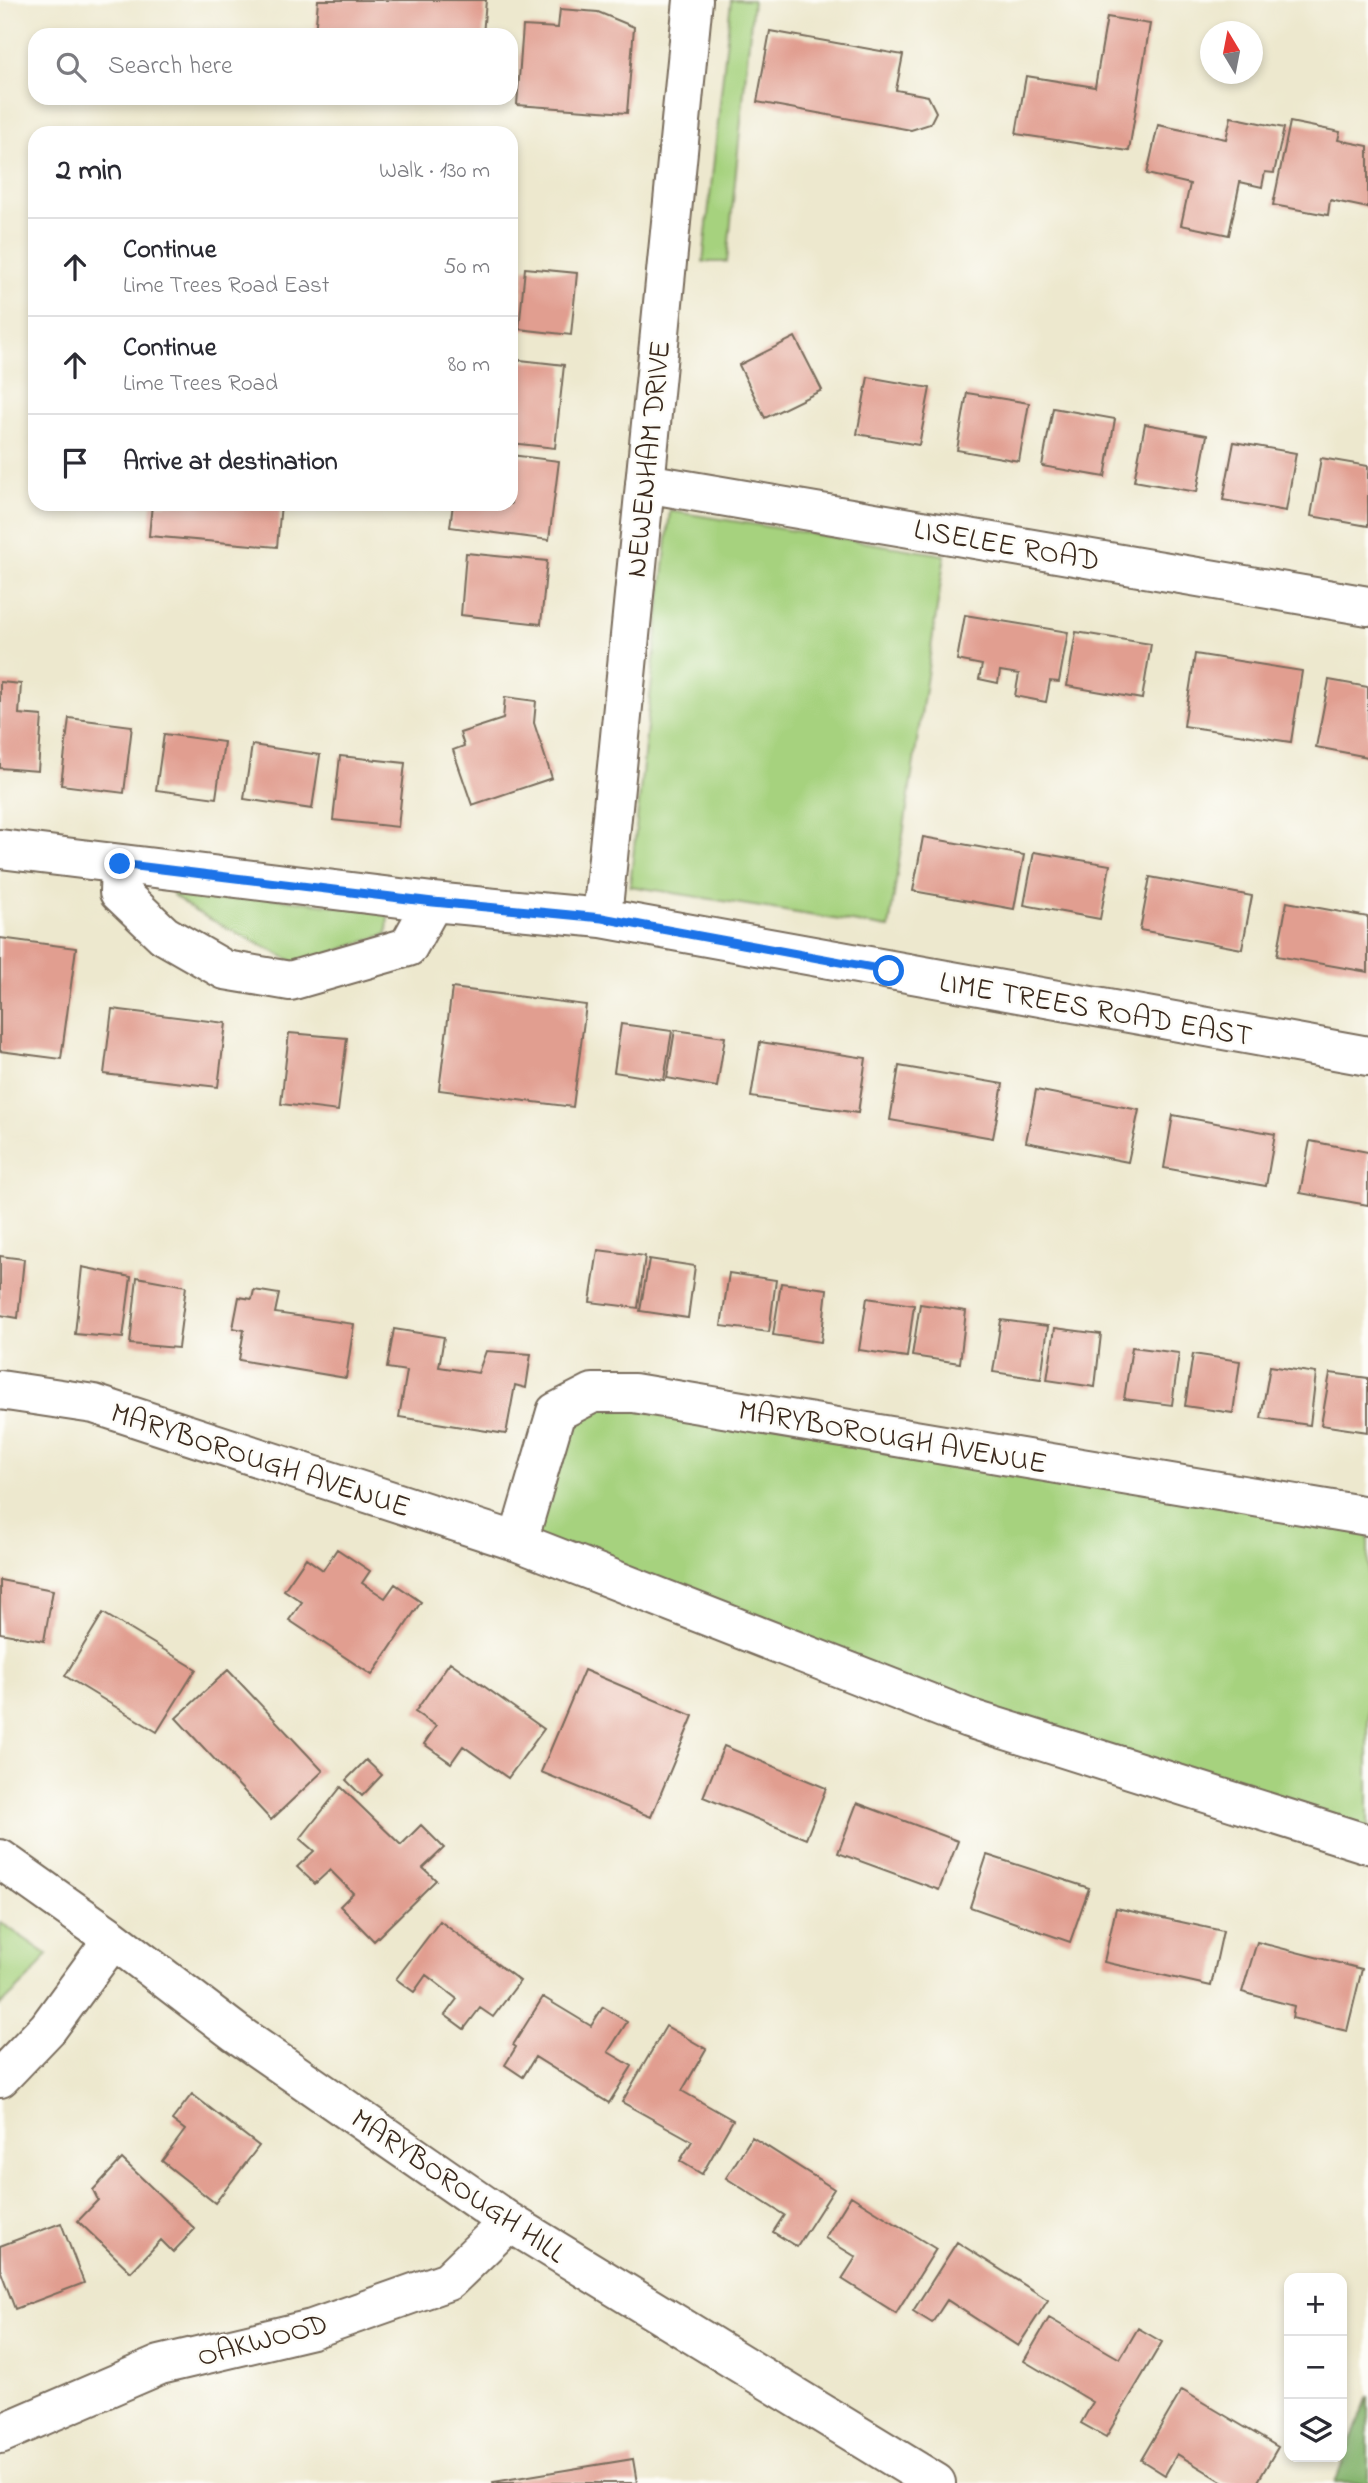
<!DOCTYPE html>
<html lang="en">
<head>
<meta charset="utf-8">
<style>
  body { margin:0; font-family:"Indie Flower",sans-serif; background:#f2f2f3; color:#2b2b33 }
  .controls { position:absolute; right:21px; bottom:21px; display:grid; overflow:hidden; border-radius:14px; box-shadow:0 4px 10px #0003 }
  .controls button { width:63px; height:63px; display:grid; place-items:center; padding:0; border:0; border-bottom:2px solid #e1e1e2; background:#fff; color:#2b2b33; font:35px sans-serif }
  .compass { position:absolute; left:1200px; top:21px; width:63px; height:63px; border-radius:50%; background:#fff; box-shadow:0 4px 10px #0003; rotate:350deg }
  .stop { position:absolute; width:21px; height:21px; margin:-16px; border:5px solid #1a73e8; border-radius:50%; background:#fff }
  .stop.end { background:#1a73e8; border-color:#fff; box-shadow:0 2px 7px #0008 }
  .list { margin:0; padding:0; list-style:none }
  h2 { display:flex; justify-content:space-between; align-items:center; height:91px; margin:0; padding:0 28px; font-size:30px }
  h2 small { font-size:23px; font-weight:400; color:#7c7c81 }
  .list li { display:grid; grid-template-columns:46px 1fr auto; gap:21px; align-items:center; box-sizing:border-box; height:98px; padding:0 28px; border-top:2px solid #e1e1e2 }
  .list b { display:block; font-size:26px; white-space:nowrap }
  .list p { margin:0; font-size:23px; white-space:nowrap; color:#7c7c81 }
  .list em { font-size:23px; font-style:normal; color:#7c7c81 }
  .icon { flex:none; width:38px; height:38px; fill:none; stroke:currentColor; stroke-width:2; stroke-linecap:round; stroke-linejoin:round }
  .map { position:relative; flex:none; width:1368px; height:2483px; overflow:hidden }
  .search { position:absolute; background:#fff; box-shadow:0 4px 10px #0003; left:28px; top:28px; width:490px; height:77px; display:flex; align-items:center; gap:18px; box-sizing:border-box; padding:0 24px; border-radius:21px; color:#7c7c81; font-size:26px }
  .panel { position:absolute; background:#fff; box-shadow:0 4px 10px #0003; left:28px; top:126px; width:490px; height:385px; border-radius:21px }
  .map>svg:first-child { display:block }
</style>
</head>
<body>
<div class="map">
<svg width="1368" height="2483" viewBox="0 0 1368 2483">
  <rect width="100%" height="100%" fill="#fdfcf7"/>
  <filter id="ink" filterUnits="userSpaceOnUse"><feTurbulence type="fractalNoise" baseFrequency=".0143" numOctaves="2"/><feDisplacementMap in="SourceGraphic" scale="14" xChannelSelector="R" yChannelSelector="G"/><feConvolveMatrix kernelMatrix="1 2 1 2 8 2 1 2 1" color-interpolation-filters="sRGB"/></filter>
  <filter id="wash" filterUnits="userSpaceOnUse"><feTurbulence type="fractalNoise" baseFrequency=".00686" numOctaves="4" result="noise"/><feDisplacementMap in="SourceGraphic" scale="28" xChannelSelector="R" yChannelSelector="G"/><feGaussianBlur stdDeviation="1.57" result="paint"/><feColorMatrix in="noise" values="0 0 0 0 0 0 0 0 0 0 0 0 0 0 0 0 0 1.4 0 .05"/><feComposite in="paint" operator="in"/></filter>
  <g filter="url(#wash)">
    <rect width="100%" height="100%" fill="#ede8ce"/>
    <!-- green -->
    <path fill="#a6d27e" stroke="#707e4e" stroke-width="2" d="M731,0H753L727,262H703Z
      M670,511L945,555L889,928L630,886Z
      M172,886L388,912L387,934L298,964L196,912L173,895Z
      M593,1393L1368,1516V1844L518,1542L556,1412Z
      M0,1922L47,1954L33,1974L0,2006Z"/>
    <!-- forest -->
    <path fill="#84b46d" stroke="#606f46" stroke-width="2" d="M1368,2396V2483H1335Z"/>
    <g id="blocks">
      <!-- building -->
      <path fill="#e19e90" d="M318,0H486L483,35H315Z
        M560,9L598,12L634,27L627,113L517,105L523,26L558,28Z
        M1107,17L1150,24L1129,151L1016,134L1026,76L1095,87Z
        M770,31L903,55L896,90L928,96L936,112L930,124L911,130L757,102Z
        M444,98H478V103Z
        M1231,117L1284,128L1274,173L1265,172L1262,187L1240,182L1229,235L1181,225L1190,184L1147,174L1158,125L1226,139Z
        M1290,122L1340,132L1338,140L1368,146V208L1330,200L1328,215L1273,205Z
        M525,268L577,273L571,335L519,329Z
        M795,337L822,390L765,418L739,365Z
        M511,359L564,365L555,448L511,443Z
        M868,377L930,388L919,445L857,434Z
        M967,393L1029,403L1019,461L957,450Z
        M1053,408L1115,419L1105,477L1042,466Z
        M1145,424L1207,435L1197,492L1134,481Z
        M1234,442L1296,453L1286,511L1223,500Z
        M511,455L559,461L549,540L450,527L453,504H511Z
        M1321,458L1368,466V526L1311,516Z
        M152,504H281L277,547L149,536Z
        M466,553L547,561L541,624L461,615Z
        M965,615L1068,632L1059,682L1050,681L1046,702L1015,696L1019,674L1000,671L998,683L979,679L982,665L957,660Z
        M1076,632L1151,644L1142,699L1067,686Z
        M1195,654L1302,671L1291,742L1184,726Z
        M1329,680L1368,687V757L1316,747Z
        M0,682L21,684L19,714L42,716L38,771L0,768Z
        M505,697L536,701L534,723L552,778L472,805L453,750L464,746L460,733L503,719Z
        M69,718L132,726L124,793L61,785Z
        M164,734L224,742L216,798L156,790Z
        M252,745L320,755L312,809L244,799Z
        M340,756L405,763L398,827L333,820Z
        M923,837L1024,855L1014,909L913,891Z
        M1034,852L1110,865L1100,919L1024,905Z
        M1150,877L1252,896L1242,949L1140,930Z
        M1287,902L1368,917V972L1277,956Z
        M0,938L76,948L61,1059L0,1051Z
        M452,988L586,1005L573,1107L439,1090Z
        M112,1009L226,1023L218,1087L104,1074Z
        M621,1024L672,1031L664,1080L614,1072Z
        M675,1030L725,1037L717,1087L667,1078Z
        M289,1033L347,1038L338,1111L281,1104Z
        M760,1042L866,1058L858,1113L751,1097Z
        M899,1066L1003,1084L993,1138L890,1120Z
        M1036,1090L1139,1110L1128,1162L1026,1142Z
        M1173,1115L1275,1134L1266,1186L1164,1168Z
        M1310,1141L1368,1152V1205L1300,1193Z
        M598,1250L645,1256L638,1308L590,1302Z
        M0,1256L24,1259L18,1318L0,1315Z
        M649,1259L695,1266L688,1318L640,1311Z
        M82,1267L131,1277L123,1338L75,1334Z
        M729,1273L776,1280L769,1332L721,1326Z
        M137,1277L186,1286L178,1348L130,1344Z
        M781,1283L827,1289L821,1342L773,1335Z
        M254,1290L279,1294L275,1313L354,1324L346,1378L239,1360L244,1330L233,1328L239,1297L252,1299Z
        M867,1298L914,1305L907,1357L859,1350Z
        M920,1304L966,1311L960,1363L912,1356Z
        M1001,1320L1048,1326L1041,1379L993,1372Z
        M1055,1328L1101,1334L1095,1387L1047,1380Z
        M394,1329L444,1337L439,1367L478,1373L486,1351L531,1354L526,1388L515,1385L506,1434L399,1417L407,1371L387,1368Z
        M1132,1347L1179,1353L1172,1405L1124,1399Z
        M1193,1354L1240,1361L1233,1413L1185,1406Z
        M1270,1366L1316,1373L1310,1425L1261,1418Z
        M1330,1373L1368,1378V1432L1321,1425Z
        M337,1549L370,1571L362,1583L385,1598L395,1584L421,1602L372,1675L289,1620L302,1602L284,1590L306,1558L323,1570Z
        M0,1580L53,1590L44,1641L0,1633Z
        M103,1613L196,1669L157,1732L65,1676Z
        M450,1662L544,1729L508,1778L463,1746L451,1763L424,1744L436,1726L415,1712Z
        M228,1670L323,1771L271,1820L176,1718Z
        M584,1670L693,1716L651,1817L541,1772Z
        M724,1746L826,1788L806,1839L703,1797Z
        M366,1760L382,1775L362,1796L346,1780Z
        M341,1787L401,1845L421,1825L444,1848L423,1868L436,1880L374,1941L340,1906L353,1893L330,1870L315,1884L297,1867L314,1851L300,1839Z
        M857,1803L958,1841L939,1890L838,1853Z
        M987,1855L1089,1888L1070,1942L970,1907Z
        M1116,1908L1223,1931L1211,1986L1104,1962Z
        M440,1921L520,1981L493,2017L480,2008L464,2029L445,2015L457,1999L426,1975L414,1992L396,1979Z
        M1257,1942L1362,1969L1347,2031L1292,2018L1294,2006L1242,1992Z
        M543,1997L591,2026L603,2007L627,2022L608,2052L632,2066L609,2103L535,2057L523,2077L505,2065L516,2047L513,2045Z
        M666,2026L706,2049L682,2091L733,2120L702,2174L680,2161L692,2141L622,2102Z
        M192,2094L259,2146L215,2203L162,2161L185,2130L172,2120Z
        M752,2137L834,2189L797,2247L773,2232L784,2215L726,2178Z
        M122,2159L195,2229L173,2252L161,2240L131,2272L78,2221L98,2200L93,2190Z
        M851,2196L936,2249L896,2313L842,2279L856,2257L825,2238Z
        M61,2223L84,2283L15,2309L0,2269V2246Z
        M957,2242L1048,2300L1018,2346L947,2300L932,2323L913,2311Z
        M1049,2318L1120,2359L1138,2328L1162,2342L1106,2437L1081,2423L1093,2402L1024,2361Z
        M1182,2390L1278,2447L1257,2483H1225L1177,2454L1165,2475L1141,2460Z
        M633,2459L637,2483H493V2482Z"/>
    </g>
  </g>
  <g filter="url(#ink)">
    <use href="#blocks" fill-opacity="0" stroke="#796c5c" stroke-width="2"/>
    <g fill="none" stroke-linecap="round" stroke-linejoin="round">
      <defs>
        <path id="minor" d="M645,483L1368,606
          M0,849L433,902L602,918L1368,1056
          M120,864L119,892L164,935L225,970L290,981L408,947L433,902
          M602,918L693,0
          M0,1390L94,1404L518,1542L968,1718L1368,1844
          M518,1542L556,1412L593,1393H634L1368,1516
          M0,1859L113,1939L236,2033L509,2222L936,2483
          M0,2078L48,2028L113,1939
          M0,2434L160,2365L312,2329L448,2281L509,2222"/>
      </defs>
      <!-- minor casing -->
      <use href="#minor" stroke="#796c5c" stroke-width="42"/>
      <!-- minor -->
      <use href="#minor" stroke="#fff" stroke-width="38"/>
    </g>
  </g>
  <g fill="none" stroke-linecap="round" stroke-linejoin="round" filter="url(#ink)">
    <!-- route -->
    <path stroke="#1a73e8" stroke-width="9" d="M120,864L433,902L602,918L889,971"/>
  </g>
  <g text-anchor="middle" stroke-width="5" stroke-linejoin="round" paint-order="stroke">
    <!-- street labels -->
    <g font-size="30" fill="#3b2a1e" stroke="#fdfcf7">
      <text transform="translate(647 459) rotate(-84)" y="10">NEWENHAM DRIVE</text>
      <text transform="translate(1007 544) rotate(10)" y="10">LISELEE ROAD</text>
      <text transform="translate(1096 1008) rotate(10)" y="10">LIME TREES ROAD EAST</text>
      <text transform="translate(893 1436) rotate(10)" y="10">MARYBOROUGH AVENUE</text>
      <text transform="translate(261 1459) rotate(18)" y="10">MARYBOROUGH AVENUE</text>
      <text transform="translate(459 2185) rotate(34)" y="10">MARYBOROUGH HILL</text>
      <text transform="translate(262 2339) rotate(-15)" y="10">OAKWOOD</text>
    </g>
  </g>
</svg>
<div class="controls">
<button>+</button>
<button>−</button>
<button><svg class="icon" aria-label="layers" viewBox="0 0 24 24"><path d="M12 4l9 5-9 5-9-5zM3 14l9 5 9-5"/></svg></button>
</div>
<svg class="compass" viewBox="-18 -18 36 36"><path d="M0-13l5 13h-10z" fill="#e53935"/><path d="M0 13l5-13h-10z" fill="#7c7c81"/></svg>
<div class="stop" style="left:889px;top:971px"></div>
<div class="stop end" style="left:120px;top:864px"></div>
<div class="search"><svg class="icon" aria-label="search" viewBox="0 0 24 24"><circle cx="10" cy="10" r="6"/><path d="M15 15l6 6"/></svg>Search here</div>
<section class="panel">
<h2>2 min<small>Walk · 130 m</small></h2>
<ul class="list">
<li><svg class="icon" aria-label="ahead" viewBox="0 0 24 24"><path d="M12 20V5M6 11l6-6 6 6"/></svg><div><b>Continue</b><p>Lime Trees Road East</p></div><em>50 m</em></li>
<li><svg class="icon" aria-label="ahead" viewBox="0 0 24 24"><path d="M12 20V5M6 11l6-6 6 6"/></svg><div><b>Continue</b><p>Lime Trees Road</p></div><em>80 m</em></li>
<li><svg class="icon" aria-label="arrive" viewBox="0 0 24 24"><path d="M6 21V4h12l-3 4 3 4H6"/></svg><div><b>Arrive at destination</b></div></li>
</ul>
</section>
</div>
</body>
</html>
